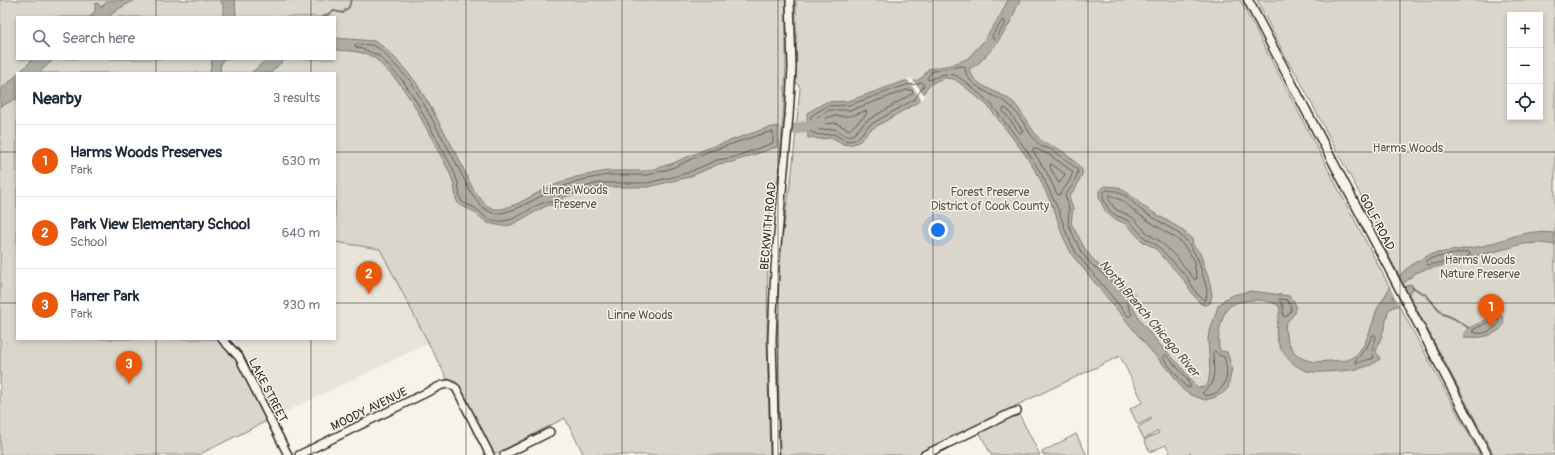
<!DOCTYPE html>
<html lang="en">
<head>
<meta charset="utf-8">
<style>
  body { margin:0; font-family:Pangolin,sans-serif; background:#f2f2f3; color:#1f2937 }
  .controls { position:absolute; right:12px; top:12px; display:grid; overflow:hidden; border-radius:0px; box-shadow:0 2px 6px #0003 }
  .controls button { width:36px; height:36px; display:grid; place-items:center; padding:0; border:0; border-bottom:1px solid #e0e1e3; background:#fff; color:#1f2937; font:20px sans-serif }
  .you { position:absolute; left:938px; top:230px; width:14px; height:14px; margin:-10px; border:3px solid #fff; border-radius:50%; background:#1a73e8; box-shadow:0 0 0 6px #1a73e833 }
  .badge { display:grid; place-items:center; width:26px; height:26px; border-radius:50%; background:#ea580c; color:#fff; font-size:13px; font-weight:700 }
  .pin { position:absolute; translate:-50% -33px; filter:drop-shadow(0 1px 2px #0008) }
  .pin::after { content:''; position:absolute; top:21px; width:14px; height:12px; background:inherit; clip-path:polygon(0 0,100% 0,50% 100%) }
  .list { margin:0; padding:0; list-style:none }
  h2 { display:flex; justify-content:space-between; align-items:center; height:52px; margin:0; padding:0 16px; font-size:17px }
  h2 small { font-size:13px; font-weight:400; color:#747a83 }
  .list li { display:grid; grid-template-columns:26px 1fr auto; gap:12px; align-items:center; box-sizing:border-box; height:72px; padding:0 16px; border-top:1px solid #e0e1e3 }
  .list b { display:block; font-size:15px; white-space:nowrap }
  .list p { margin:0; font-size:13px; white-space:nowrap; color:#747a83 }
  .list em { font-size:13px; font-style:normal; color:#747a83 }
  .icon { flex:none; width:22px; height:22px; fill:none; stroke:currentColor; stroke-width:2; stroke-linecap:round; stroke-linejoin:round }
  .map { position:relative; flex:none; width:1555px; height:455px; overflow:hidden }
  .search { position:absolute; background:#fff; box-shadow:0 2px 6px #0003; left:16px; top:16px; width:320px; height:44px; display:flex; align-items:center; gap:10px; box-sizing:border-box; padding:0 14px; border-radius:0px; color:#747a83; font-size:15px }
  .panel { position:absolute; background:#fff; box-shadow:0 2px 6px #0003; left:16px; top:72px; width:320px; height:268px; border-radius:0px }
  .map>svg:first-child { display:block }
</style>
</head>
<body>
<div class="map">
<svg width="1555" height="455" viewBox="0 0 1555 455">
  <rect width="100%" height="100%" fill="#f7f3e8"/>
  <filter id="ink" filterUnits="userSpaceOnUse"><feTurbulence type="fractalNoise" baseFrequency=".025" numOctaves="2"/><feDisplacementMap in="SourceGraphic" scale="8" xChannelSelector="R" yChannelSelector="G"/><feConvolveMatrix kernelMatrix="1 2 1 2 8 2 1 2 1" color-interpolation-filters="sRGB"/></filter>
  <g filter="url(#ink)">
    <!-- built -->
    <path fill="#e8e4da" d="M335,242L380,249L429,343L275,417L241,352L229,339H335Z"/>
    <!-- green -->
    <path fill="#dad6cc" stroke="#82807c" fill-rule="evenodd" d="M0,0H786V65L784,105L778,179L773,193L768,236L767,340L770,455H584L565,418L497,453L493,452L457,383L452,379H447L380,249L335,242V73H17V339H229L241,352L275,417L198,455H0ZM17,17H335V59H17Z
      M796,0H1240L1400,307L1480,455H1192L1190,453L1187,455H1171L1166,445L1150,452L1144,440L1159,433L1158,431L1144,439L1138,427L1152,419L1151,418L1138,425L1130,409L1143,402L1120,356L1015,406L1016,409L918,455H780L777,282L780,251L792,172L800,88L798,84L796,83Z
      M1257,0H1555V455H1494L1377,234L1380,231L1338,154L1297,75L1287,60ZM1510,15H1540V117H1510Z
      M1019,414L1040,455H991L979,431L1014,415Z
      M1076,434L1087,455H1043L1042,452Z"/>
    <!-- water -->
    <path fill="#afaca4" stroke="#7a7874" d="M109,0H135L120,8L108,17H90L95,11V4L98,3L101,7Z
      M220,0H235L236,17H223V5Z
      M1008,0H1020L1009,25L994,47L978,64L969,69C975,89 1002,91 1015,104C1022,112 1036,138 1044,143C1047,145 1050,145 1053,146C1062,150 1079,163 1083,172L1076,188L1069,196L1073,209L1071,223L1085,249L1094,261L1134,294L1135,296L1132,306L1141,322L1161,346L1179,364L1194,384L1199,388L1204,387L1208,384L1210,372L1208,338L1218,306L1225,299L1233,295L1251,291L1289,296L1294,301L1296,307L1295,313L1286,323L1285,331L1288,341L1294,352L1303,359L1314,362L1348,360L1356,355L1364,345L1370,331L1377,309L1389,289L1404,271L1414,263L1431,254L1483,246L1518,235L1533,232L1555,233V245L1541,243L1523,244L1490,253L1481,254L1465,262L1454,263L1423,270L1416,273L1404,283L1393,296V299H1396L1406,286L1410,284L1412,285L1413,289L1400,305L1393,307L1388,311L1385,326L1376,352L1380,359C1371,368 1352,370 1340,371C1331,371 1321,373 1312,372C1296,370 1280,354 1277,338C1275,330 1278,319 1280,311L1279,306C1269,298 1239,298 1229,307C1221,314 1216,341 1220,351L1227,352L1232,368L1228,388L1223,393L1213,398L1205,400L1191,395L1183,390L1173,375L1152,352L1072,255L1062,234L1055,212L1039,177L1024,153L988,106L964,86L954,79L945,78L938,80L928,86L918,102L870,130L860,141L851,145L843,144L833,138L817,139L814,137L808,138L807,113L826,102L848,101L905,81H916L923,77L928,69L951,65L967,59L983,42L1000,16Z
      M335,38L374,41L382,46L395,58L415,81L429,104L457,155L473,189L485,204L493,209H502L517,204L547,188L576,177L607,171H647L671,164L706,149L764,129L778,126L777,147L732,162L719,164L689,177L673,181L648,187H600L564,197L560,202L561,207L557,209L552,205H548L511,225L502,226L488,223L471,210L459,205L456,199L454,184L449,171L413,103L400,84L376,59L367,54L352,51L335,50Z
      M33,59H54L39,73H19Z
      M212,59H223L220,67L221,73H210Z
      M267,59H285L270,73H251Z
      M17,75V98L0,107V90Z
      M1105,186L1117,187L1128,193L1144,207L1181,229L1192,239L1193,245L1200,253L1210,283L1212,295L1210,303L1205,305L1201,304L1194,296L1184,280L1155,248L1142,241L1126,224L1113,218L1106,212L1099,198V191Z
      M1496,315L1502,316C1510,329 1490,336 1481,337C1475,338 1469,337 1464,337V333L1467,329Z"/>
    <!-- pier -->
    <path fill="#f7f3e8" d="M907,79H912L925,96L922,100Z
      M1399,276L1409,295L1400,307L1390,287Z"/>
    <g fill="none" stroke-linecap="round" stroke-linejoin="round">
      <!-- shore -->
      <path stroke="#605f5b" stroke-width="1" d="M1003,20L1005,21V24L995,39H993L992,36Z
        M357,44L372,45L380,49L412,83L453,157L470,191L482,207L492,213H502L518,208L549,192L577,181L607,175H648L672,168L707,152L765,133L773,132V143L731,158L717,160L687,173L673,177L647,183H599L563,193L558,197L555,202C531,199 520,227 491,220C484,218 480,210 473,207C469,205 465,204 462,202L460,198L458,183L453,169L416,101L404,82L379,56L368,51L356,47L355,45Z
        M963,66L965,67C965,87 997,95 1009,105C1021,114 1030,138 1041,146C1044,148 1049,148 1052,150C1061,155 1069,163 1077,169L1078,172L1073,185L1065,195L1069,209L1068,224L1081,252L1091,264L1129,296L1128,306L1132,314L1131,316H1128L1076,253L1066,232L1059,211L1042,175L1027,151L991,104L967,83L955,75L944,74L929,80L927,79L931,72Z
        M922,82L924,85L915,99L868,126L858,138L851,141L844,140L834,134L819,135L811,132V116L827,106L849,105L906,85L917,84Z
        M907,90H912L913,93L865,122L855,133L850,136H846L835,129L820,130L816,128V119L829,110H851Z
        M1004,108L1008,110L1023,131L1022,133H1020L1003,111Z
        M865,111L867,112L866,115L849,130L836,123L825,124L823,122C828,113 841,117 849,116C855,115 860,113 865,111Z
        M1034,148L1050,155L1073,172L1069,182L1059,195L1057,194L1047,173L1033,151Z
        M1051,164L1065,174L1060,183L1058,182L1050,167Z
        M1107,190L1116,191L1126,196L1141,210L1178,233L1187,241L1198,259L1207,289L1206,300H1204L1197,294L1187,277L1158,246L1145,238L1129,221L1115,215L1109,210L1103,198V193Z
        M1110,195L1123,201L1138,214L1180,241L1193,258L1197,279H1194L1179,260L1161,242L1148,234L1132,217L1115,209L1108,198Z
        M1468,252L1470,253V255L1464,258L1428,265L1426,263V261L1432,258Z
        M1280,299L1287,300L1291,306V311L1286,317L1283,316V306L1280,301Z
        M1496,319L1499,320V323C1494,331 1481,336 1473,332V330Z
        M1375,335L1376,337L1372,351L1374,358L1356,363L1355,361L1367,347L1372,336Z
        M1215,351L1219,355L1224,357C1230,374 1227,393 1206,396L1202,393L1212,384L1214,373L1213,353Z
        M1164,355L1167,356L1184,375L1190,385V388L1186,387L1163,358Z"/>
      <!-- stream -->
      <path stroke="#7a7874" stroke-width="2" d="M323,17L334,11L343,13L349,7L351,0
        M1412,287L1426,295L1443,314L1453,318L1469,328"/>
      <!-- river -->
      <path stroke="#afaca4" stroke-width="11" d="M795,129L820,123"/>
      <defs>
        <path id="minor" d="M222,339L239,357L288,455
          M299,455L442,385L449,384L456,388L490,455
          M504,455L550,432
          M775,455L772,339L775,267L789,116L792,68L790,0
          M924,455L1011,413L1017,411"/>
        <path id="major" d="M1248,0L1487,455"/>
      </defs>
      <!-- minor casing -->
      <use href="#minor" stroke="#2b2b2b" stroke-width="10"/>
      <!-- major casing -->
      <use href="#major" stroke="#2b2b2b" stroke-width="11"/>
      <!-- minor -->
      <use href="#minor" stroke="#f7f3e8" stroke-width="7"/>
      <!-- major -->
      <use href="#major" stroke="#f7f3e8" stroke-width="8"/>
    </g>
  </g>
  <!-- grid -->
  <path fill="none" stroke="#2b2b2b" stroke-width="1" stroke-opacity="0.55" d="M156,0V17M311,0V17M466,0V455M622,0V455M778,0V455M933,0V455M1088,0V455M1244,0V455M1400,0V455M156,59V73M311,59V73M0,152H17M335,152H1555M0,303H17M335,303H1555M156,339V455M311,339V455"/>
  <g text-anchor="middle" stroke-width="3" stroke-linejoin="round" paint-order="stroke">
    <!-- park labels -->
    <g font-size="12" fill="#575653" stroke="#f7f3e8">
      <text x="1408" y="152">Harms Woods</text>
      <text x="575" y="194">Linne Woods<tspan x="575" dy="14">Preserve</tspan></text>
      <text x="990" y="196">Forest Preserve<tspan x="990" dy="14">District of Cook County</tspan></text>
      <text x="1480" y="264">Harms Woods<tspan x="1480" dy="14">Nature Preserve</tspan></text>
      <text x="640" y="319">Linne Woods</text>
    </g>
    <!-- street labels -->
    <g font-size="12" fill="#2b2b2b" stroke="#f7f3e8">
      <text transform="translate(1377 222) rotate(62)" y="4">GOLF ROAD</text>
      <text transform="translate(768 226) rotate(-85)" y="4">BECKWITH ROAD</text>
      <text transform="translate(268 390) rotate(63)" y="4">LAKE STREET</text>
      <text transform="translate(369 409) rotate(-26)" y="4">MOODY AVENUE</text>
    </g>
    <!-- water labels -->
    <g font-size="13" font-style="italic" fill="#53524f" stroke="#f7f3e8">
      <text transform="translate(1150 318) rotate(50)" y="5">North Branch Chicago River</text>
    </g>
  </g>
</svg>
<div class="controls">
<button>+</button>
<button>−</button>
<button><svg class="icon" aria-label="locate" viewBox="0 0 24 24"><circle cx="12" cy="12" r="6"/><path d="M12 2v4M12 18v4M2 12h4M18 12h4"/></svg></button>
</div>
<div class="you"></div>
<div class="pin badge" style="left:1491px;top:327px">1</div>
<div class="pin badge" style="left:369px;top:294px">2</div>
<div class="pin badge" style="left:129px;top:384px">3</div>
<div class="search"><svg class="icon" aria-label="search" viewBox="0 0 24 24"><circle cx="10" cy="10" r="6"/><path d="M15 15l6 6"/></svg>Search here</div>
<section class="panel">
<h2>Nearby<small>3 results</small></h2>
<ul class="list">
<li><span class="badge">1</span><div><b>Harms Woods Preserves</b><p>Park</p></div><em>630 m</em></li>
<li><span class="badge">2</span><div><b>Park View Elementary School</b><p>School</p></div><em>640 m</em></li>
<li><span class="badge">3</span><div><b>Harrer Park</b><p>Park</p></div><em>930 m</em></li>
</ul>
</section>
</div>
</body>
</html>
